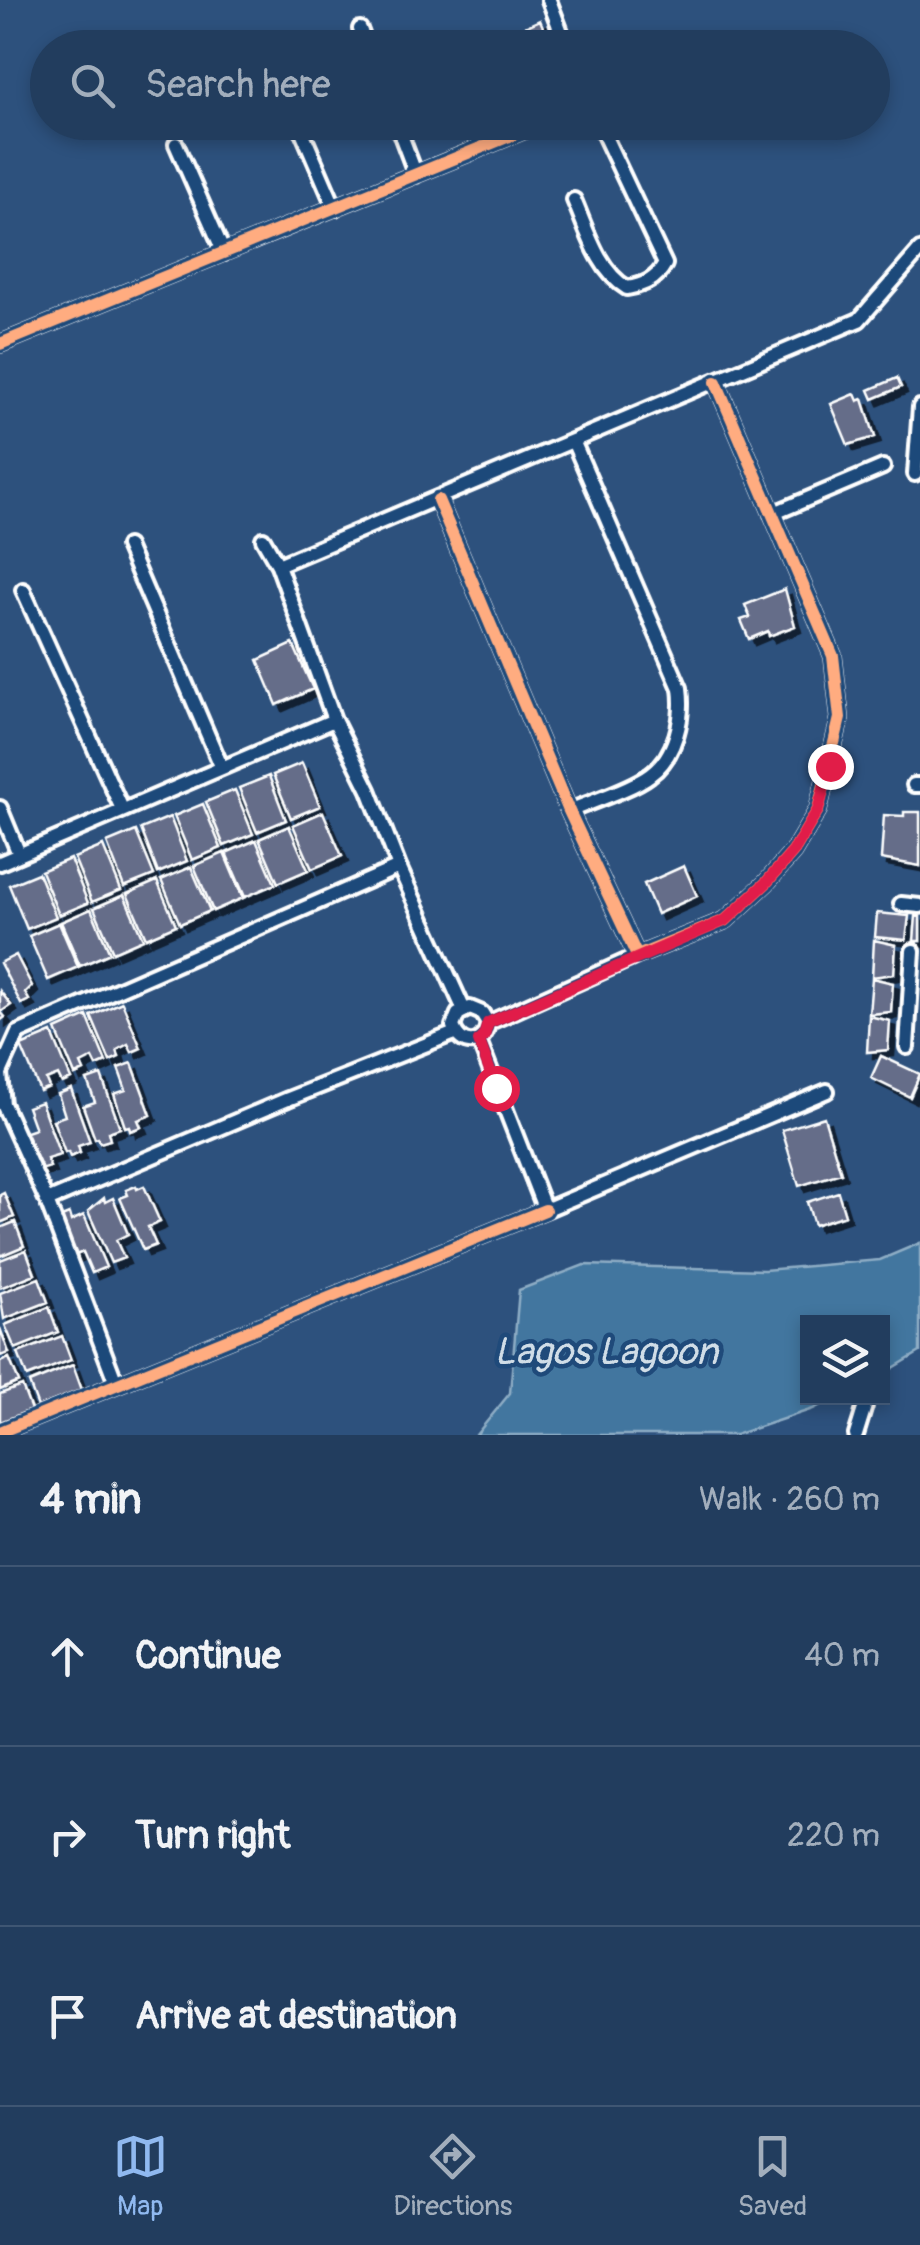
<!DOCTYPE html>
<html lang="en">
<head>
<meta charset="utf-8">
<style>
  body { margin:0; font-family:Pangolin,sans-serif; background:#2e4867; color:#f1f3f6 }
  .controls { position:absolute; right:30px; bottom:30px; display:grid; overflow:hidden; border-radius:0px; box-shadow:0 5px 15px #0003 }
  .controls button { width:90px; height:90px; display:grid; place-items:center; padding:0; border:0; border-bottom:2px solid #3f5673; background:#223d5e; color:#f1f3f6; font:50px sans-serif }
  .stop { position:absolute; width:30px; height:30px; margin:-22px; border:8px solid #e11d48; border-radius:50%; background:#fff }
  .stop.end { background:#e11d48; border-color:#fff; box-shadow:0 2px 10px #0008 }
  .list { margin:0; padding:0; list-style:none }
  h2 { display:flex; justify-content:space-between; align-items:center; height:130px; margin:0; padding:0 40px; font-size:42px }
  h2 small { font-size:32px; font-weight:400; color:#a2aebc }
  .list li { display:grid; grid-template-columns:65px 1fr auto; gap:30px; align-items:center; box-sizing:border-box; height:180px; padding:0 40px; border-top:2px solid #3f5673 }
  .list b { display:block; font-size:38px; white-space:nowrap }
  .list em { font-size:32px; font-style:normal; color:#a2aebc }
  .icon { flex:none; width:55px; height:55px; fill:none; stroke:currentColor; stroke-width:2; stroke-linecap:round; stroke-linejoin:round }
  .map { position:relative; flex:none; width:920px; height:1435px; overflow:hidden }
  .search { position:absolute; background:#223d5e; box-shadow:0 5px 15px #0003; left:30px; right:30px; top:30px; height:110px; display:flex; align-items:center; gap:25px; box-sizing:border-box; padding:0 35px; border-radius:55px; color:#a2aebc; font-size:38px }
  .sheet { height:670px; background:#223d5e }
  nav { display:flex; justify-content:space-around; align-items:center; box-sizing:border-box; height:140px; border-top:2px solid #3f5673; background:#223d5e; font-size:28px; color:#a2aebc }
  nav a { display:grid; justify-items:center; gap:5px }
  nav .on { color:#90b9f0 }
  .map>svg:first-child { display:block }
</style>
</head>
<body>
<div class="map">
<svg width="920" height="1435" viewBox="0 0 920 1435">
  <defs>
    <filter id="shadow"><feDropShadow dx="6" dy="6" stdDeviation="0" flood-color="#0009"/></filter>
  </defs>
  <rect width="100%" height="100%" fill="#2d517d"/>
  <filter id="ink" filterUnits="userSpaceOnUse"><feTurbulence type="fractalNoise" baseFrequency=".01" numOctaves="2"/><feDisplacementMap in="SourceGraphic" scale="20" xChannelSelector="R" yChannelSelector="G"/><feConvolveMatrix kernelMatrix="1 2 1 2 8 2 1 2 1" color-interpolation-filters="sRGB"/></filter>
  <g filter="url(#ink)">
    <!-- water -->
    <path fill="#42769f" stroke="#8eadc5" stroke-width="2.5" d="M920,1243V1352L883,1374L882,1322H808V1398H835L813,1409L735,1435H476L510,1393L519,1290L584,1265L764,1270L880,1260Z"/>
    <!-- building -->
    <path fill="#656d89" stroke="#fff" stroke-width="2.5" filter="url(#shadow)" d="M540,20L552,48H513L507,35Z
      M897,378L901,387L873,399L869,390Z
      M855,394L858,401L863,399L875,437L848,445L831,404Z
      M785,589L795,626L769,636L768,631L749,639L741,620L750,617L745,605Z
      M293,644L313,689L277,705L258,660Z
      M302,763L320,806L291,818L273,775Z
      M269,776L286,820L257,832L239,788Z
      M235,790L253,834L224,846L206,802Z
      M203,804L221,848L192,860L174,816Z
      M323,812L342,856L312,869L293,825Z
      M904,812H920V866L881,859L884,815L904,816Z
      M170,817L187,861L158,873L141,829Z
      M289,826L308,870L278,883L259,839Z
      M136,831L154,875L124,887L107,843Z
      M256,840L275,884L245,897L226,853Z
      M103,846L121,890L92,902L74,858Z
      M224,853L243,898L213,911L194,866Z
      M70,859L88,903L59,915L41,871Z
      M684,866L697,896L657,914L644,884Z
      M191,867L210,911L180,924L161,880Z
      M38,873L56,917L27,929L9,885Z
      M157,881L176,925L146,938L127,894Z
      M124,895L143,939L113,952L94,908Z
      M91,909L110,953L80,966L61,922Z
      M877,913L909,916L906,940L875,937Z
      M916,916L920,917V941H914Z
      M59,923L78,967L48,980L29,936Z
      M874,940L896,945L894,974L872,977Z
      M16,955L32,986L25,993L29,1000L21,1004L0,963Z
      M872,978L893,983L891,1012L869,1014Z
      M0,991L11,1005L1,1012L5,1017L0,1021Z
      M122,1002L141,1048L132,1052L128,1044L117,1050L119,1057L110,1061L91,1016Z
      M87,1016L106,1062L97,1066L93,1058L81,1064L84,1071L75,1075L56,1030Z
      M869,1016L890,1021L888,1050L867,1052Z
      M52,1033L71,1079L62,1083L58,1075L46,1080L49,1087L40,1091L21,1046Z
      M881,1056L920,1074L910,1097L871,1078Z
      M132,1063L151,1115L138,1120L141,1127L130,1131L129,1126L125,1127L114,1094L126,1090L118,1068Z
      M101,1075L120,1128L108,1132L110,1140L100,1143L98,1138L95,1139L83,1106L95,1102L87,1080Z
      M71,1089L90,1142L78,1146L80,1153L70,1157L68,1152L65,1153L53,1120L65,1116L58,1094Z
      M41,1102L60,1155L47,1159L50,1167L40,1170L38,1165L35,1166L23,1133L35,1129L27,1107Z
      M824,1117L841,1173L799,1186L782,1130Z
      M136,1186L137,1189L144,1186L160,1222L148,1227L156,1245L143,1250L120,1198L128,1195L126,1190Z
      M838,1192L845,1215L814,1225L807,1202Z
      M4,1193L14,1217L0,1223V1195Z
      M104,1198L105,1202L113,1198L128,1234L116,1240L124,1258L111,1263L88,1211Z
      M69,1214L71,1221L84,1215L106,1267L92,1273L83,1252L71,1257L59,1218Z
      M15,1222L24,1246L0,1256V1228Z
      M26,1250L35,1274L0,1288V1260Z
      M39,1278L48,1302L4,1319L0,1293Z
      M49,1307L58,1332L15,1349L5,1325Z
      M0,1328L9,1353L0,1356Z
      M62,1336L71,1360L27,1377L18,1353Z
      M9,1358L19,1382L0,1390V1362Z
      M73,1365L82,1390L38,1407L29,1383Z
      M22,1386L31,1410L0,1422V1394Z"/>
    <g fill="none" stroke-linecap="round" stroke-linejoin="round">
      <defs>
        <path id="minor" d="M549,0L567,48
          M360,29L367,48
          M298,122L335,208
          M396,122L416,175
          M176,144L224,253
          M574,200C587,230 598,271 627,288C644,285 656,280 665,264L598,122
          M0,344L544,122
          M915,474L920,407
          M438,500L569,811L637,956L726,920L766,883L793,852L818,810L840,718L833,656L716,382
          M772,514L883,467
          M263,539L278,565L334,720L369,790L399,867L464,1010
          M127,546L221,766
          M278,565L859,320L920,250
          M23,590L122,809
          M914,785H920
          M0,808L19,854
          M569,811C590,802 632,789 650,775C676,756 684,718 680,688L574,443
          M0,863L334,720
          M901,904L920,906
          M488,1023L482,1013L470,1008L458,1014L453,1026C460,1049 485,1047 488,1023L637,956
          M479,1041L545,1210L827,1091
          M907,1047L913,951
          M0,1073L18,1033L399,867
          M0,1074L3,1104L47,1201L116,1383
          M47,1201L288,1099L455,1033
          M0,1432L545,1210
          M856,1435L865,1406"/>
      </defs>
      <!-- minor casing -->
      <use href="#minor" stroke="#fff" stroke-width="20"/>
      <!-- minor -->
      <use href="#minor" stroke="#1f4a7a" stroke-width="12"/>
      <defs>
        <path id="cycleway" d="M0,344L544,122
          M438,500L569,811L637,956L726,920L766,883L793,852L818,810L840,718L833,656L716,382
          M0,1432L545,1210"/>
      </defs>
      <!-- cycleway casing -->
      <use href="#cycleway" stroke="#1f4a7a" stroke-width="19"/>
      <!-- cycleway -->
      <use href="#cycleway" stroke="#ffac80" stroke-width="12"/>
    </g>
  </g>
  <g fill="none" stroke-linecap="round" stroke-linejoin="round" filter="url(#ink)">
    <!-- route -->
    <path stroke="#e11d48" stroke-width="12" d="M496,1088L479,1041L484,1036L488,1023L726,920L766,883L793,852L818,810L830,766"/>
  </g>
  <g text-anchor="middle" stroke-width="9" stroke-linejoin="round" paint-order="stroke">
    <!-- water labels -->
    <g font-size="38" font-style="italic" fill="#d0dde7" stroke="#1f4a7a">
      <text x="606" y="1364">Lagos Lagoon</text>
    </g>
  </g>
</svg>
<div class="controls">
<button><svg class="icon" aria-label="layers" viewBox="0 0 24 24"><path d="M12 4l9 5-9 5-9-5zM3 14l9 5 9-5"/></svg></button>
</div>
<div class="stop" style="left:496px;top:1088px"></div>
<div class="stop end" style="left:830px;top:766px"></div>
<div class="search"><svg class="icon" aria-label="search" viewBox="0 0 24 24"><circle cx="10" cy="10" r="6"/><path d="M15 15l6 6"/></svg>Search here</div>
</div>
<section class="sheet">
<h2>4 min<small>Walk · 260 m</small></h2>
<ul class="list">
<li><svg class="icon" aria-label="ahead" viewBox="0 0 24 24"><path d="M12 20V5M6 11l6-6 6 6"/></svg><div><b>Continue</b></div><em>40 m</em></li>
<li><svg class="icon" aria-label="right" viewBox="0 0 24 24"><path d="M7 20v-9h11M14 6l5 5-5 5"/></svg><div><b>Turn right</b></div><em>220 m</em></li>
<li><svg class="icon" aria-label="arrive" viewBox="0 0 24 24"><path d="M6 21V4h12l-3 4 3 4H6"/></svg><div><b>Arrive at destination</b></div></li>
</ul>
</section>
<nav>
<a class="on"><svg class="icon" aria-label="map" viewBox="0 0 24 24"><path d="M3 6l6-2 6 2 6-2v14l-6 2-6-2-6 2zM9 4v14M15 6v14"/></svg>Map</a>
<a><svg class="icon" aria-label="directions" viewBox="0 0 24 24"><path d="M12 3l9 9-9 9-9-9zM9 14v-3h6M13 9l2 2-2 2"/></svg>Directions</a>
<a><svg class="icon" aria-label="saved" viewBox="0 0 24 24"><path d="M7 4h10v16l-5-4-5 4z"/></svg>Saved</a>
</nav>
</body>
</html>
